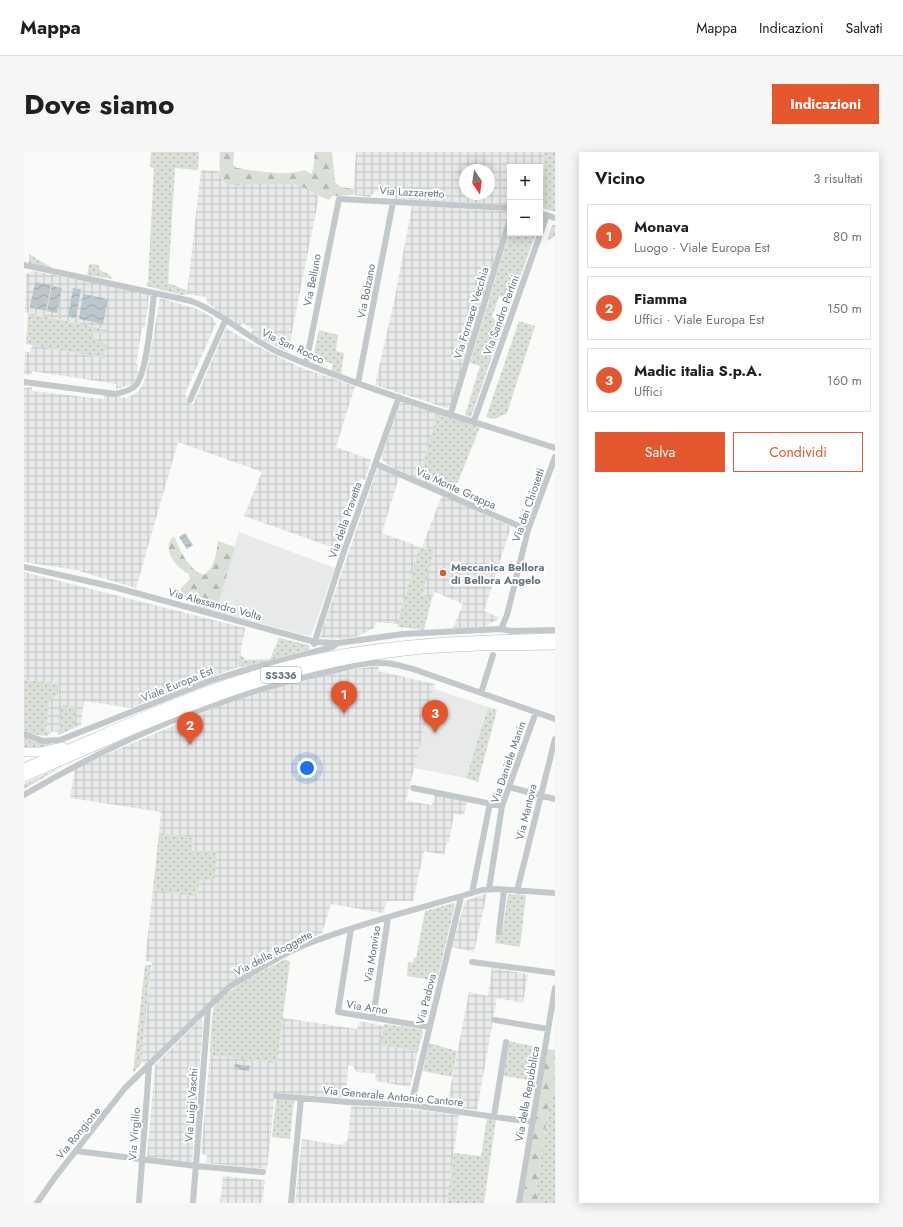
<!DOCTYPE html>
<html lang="it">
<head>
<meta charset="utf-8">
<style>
  body { margin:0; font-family:Jost,sans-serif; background:#f6f6f6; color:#202124 }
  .controls { position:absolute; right:12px; top:12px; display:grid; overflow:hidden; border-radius:0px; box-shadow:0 2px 10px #0003 }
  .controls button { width:36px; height:36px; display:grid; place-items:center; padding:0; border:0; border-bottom:1px solid #e0e0e0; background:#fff; color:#202124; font:20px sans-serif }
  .compass { position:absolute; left:435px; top:12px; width:36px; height:36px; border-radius:50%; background:#fff; box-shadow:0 2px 10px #0003; rotate:167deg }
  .you { position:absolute; left:283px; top:616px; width:14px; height:14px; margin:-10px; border:3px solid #fff; border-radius:50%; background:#1a73e8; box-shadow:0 0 0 6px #1a73e833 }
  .badge { display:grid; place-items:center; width:26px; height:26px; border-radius:50%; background:#e4572e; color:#fff; font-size:13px; font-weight:700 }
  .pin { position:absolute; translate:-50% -33px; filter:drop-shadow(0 1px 2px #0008) }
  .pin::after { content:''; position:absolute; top:21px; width:14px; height:12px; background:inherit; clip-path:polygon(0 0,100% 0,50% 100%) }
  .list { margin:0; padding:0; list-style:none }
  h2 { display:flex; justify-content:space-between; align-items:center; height:52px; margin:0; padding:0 16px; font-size:17px }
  h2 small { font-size:13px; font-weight:400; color:#757577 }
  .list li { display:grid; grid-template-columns:26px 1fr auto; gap:12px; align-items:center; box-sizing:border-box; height:64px; margin:0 8px 8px; padding:0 8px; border:1px solid #e0e0e0; border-radius:0px }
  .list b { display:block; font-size:15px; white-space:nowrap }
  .list p { margin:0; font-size:13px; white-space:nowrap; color:#757577 }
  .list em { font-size:13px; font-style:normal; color:#757577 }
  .actions { display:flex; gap:8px; padding:12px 16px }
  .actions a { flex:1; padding:9px 0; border:1px solid #e4572e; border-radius:0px; text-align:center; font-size:14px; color:#e4572e }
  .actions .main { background:#e4572e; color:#fff }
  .map { position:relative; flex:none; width:531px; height:1051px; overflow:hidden; border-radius:0px }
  header { display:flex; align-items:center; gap:24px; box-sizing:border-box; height:56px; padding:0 20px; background:#fff; border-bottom:1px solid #e0e0e0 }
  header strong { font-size:19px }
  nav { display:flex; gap:22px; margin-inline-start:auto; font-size:14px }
  .intro { display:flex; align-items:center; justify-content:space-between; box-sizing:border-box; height:96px; padding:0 24px }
  h1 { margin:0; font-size:28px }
  .button { padding:10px 18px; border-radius:0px; background:#e4572e; color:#fff; font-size:14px; font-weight:700 }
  main { display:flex; gap:24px; padding:0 24px }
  aside { flex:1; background:#fff; border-radius:0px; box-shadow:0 2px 10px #0003 }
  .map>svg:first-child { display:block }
</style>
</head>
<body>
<header>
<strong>Mappa</strong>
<nav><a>Mappa</a><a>Indicazioni</a><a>Salvati</a></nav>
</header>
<div class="intro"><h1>Dove siamo</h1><a class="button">Indicazioni</a></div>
<main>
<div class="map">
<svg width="531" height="1051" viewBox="0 0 531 1051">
  <defs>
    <pattern id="industrial-grid" width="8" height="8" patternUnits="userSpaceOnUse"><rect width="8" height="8" fill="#e8e9e9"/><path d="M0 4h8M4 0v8" fill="none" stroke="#c0c1c2"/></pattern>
    <pattern id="grass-dots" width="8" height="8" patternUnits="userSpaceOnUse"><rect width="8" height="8" fill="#dadfd7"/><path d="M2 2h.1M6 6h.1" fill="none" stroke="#b4b9b4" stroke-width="1.8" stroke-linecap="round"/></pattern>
    <pattern id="forest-firs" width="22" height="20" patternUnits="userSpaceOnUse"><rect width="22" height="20" fill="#dadfd7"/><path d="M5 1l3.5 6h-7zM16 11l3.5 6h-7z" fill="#b4b9b4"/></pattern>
    <pattern id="water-waves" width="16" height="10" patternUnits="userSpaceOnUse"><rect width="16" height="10" fill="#bbc7cb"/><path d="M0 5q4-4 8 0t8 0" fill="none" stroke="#9ca6aa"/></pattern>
  </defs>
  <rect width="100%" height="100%" fill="#fafaf8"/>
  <!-- built -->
  <path fill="#e8e9e9" d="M215,380L311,416L288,481L285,484L192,460Z
    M410,537L464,555L442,626L390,616Z"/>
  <!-- industrial -->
  <path fill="url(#industrial-grid)" fill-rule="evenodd" d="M332,0H520L518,56H516V15H486V53L372,47L367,40L351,39L346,45L329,43ZM441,18H465V42H441Z
    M177,18L195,19L199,28L270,32L281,34L295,45L264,200L231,184L227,181L229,177L219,171L217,174L204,167L183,150L182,145L163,142Z
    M388,54L482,59L484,63L427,254L423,256L351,233L371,145Z
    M9,119L124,141L125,144L121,175L118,176L112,212H114L113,218L115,221L109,232L92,237V232L8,219L7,223L0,222L1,200H6L8,193L80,206L75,190L69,187V181H83L84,178L1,160L2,122Z
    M136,146L173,157L188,165L192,171L161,242L164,250L169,253L202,176L223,189L275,215L331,234L312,295L347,308L341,328L337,327L313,397L220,364L238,320L154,290L112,436L52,418L0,410V236L8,235V239L80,247L81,243L103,246L114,240L120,230L125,209Z
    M380,250L414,261L394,328L364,313L357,306L376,252Z
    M355,316L375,325L358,381L396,395L373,472L352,470L350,476L334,484L320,487L299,486L296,485L353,317Z
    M418,343L487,375L460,459L474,465V467L460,475L429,476L439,452L411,440L408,446L397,443L410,398L398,395Z
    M0,420L221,476L214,515L107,556L60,549L57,573L34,583V580L22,579L26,544L35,531L0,528Z
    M355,514L354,519L411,532L382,649L408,653L411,643L443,649L440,663L430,662L425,690H423L420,703L400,699L389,749H363L359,761L307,752L298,781L245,806L202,834L122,912L117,910L128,810L121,809L129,737L173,745L175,729L193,699H168L169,686L135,681L137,660L46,646L51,616L200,552L247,537L329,517Z
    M463,741L450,800L428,795L441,749Z
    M468,816L504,822L499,851L473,846L453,958L423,954L445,840L464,844Z
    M259,866L333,877L336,869L360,874L357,893L394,899L386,935L351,929L352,922L333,920L328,913L324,914L322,946L251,941L243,1017L182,1011L183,1003L177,1002L186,903L253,911Z
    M177,867L179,870L168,1011L123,1006L131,913Z
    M327,954L386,957L435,963L423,1051H271L278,987L316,993L324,988Z
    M199,1024L241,1028L238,1051H196Z"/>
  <!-- grass -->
  <path fill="url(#grass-dots)" d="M127,0H175L174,18L151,16L144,131L162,138L163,142L157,143L123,134L122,132L126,129H124L130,16L126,15Z
    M520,0H531V60L518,56Z
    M528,73H531V84L523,89Z
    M486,79V81H512L488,148L483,144H475L468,165L473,170H480L447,265L441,263L456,214L446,211Z
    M5,102L30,117L5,112Z
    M67,112L74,113L76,118L84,122L89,127L63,123L65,113Z
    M4,161L84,178L83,181H69L70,187L82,192L80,206L2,192Z
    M495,169L511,174L483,261L471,267L462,265Z
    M295,178L314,183L312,199L320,201L317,222L307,219L309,212L289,205Z
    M414,261L456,275L429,342L394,328Z
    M396,395L410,398L398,443L408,446L400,478L375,475L373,472Z
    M255,486L285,493L286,497L231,513L214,515L216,502L222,508L246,507Z
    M0,528L35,531L33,544L26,545L22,579L28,580L23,584L7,582L0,578Z
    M38,553L52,555L50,576L34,583Z
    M464,555L473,558L454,630L442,626Z
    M0,585L12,590L25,591L27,595L0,596Z
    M39,614L0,637V632Z
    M135,681L169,686L168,699H193L190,727L175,729L173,745L129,737Z
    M484,742L502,743L496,795L471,791L472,781H478Z
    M429,751L431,752L413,829L383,824L384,810L389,811L390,806H392L401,759Z
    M261,807L266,810L253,911L186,903C187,890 186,869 190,856C195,840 245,816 261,807Z
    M121,813H127L117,910L118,911L109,921Z
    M360,872L397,877L399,880L394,899L356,893Z
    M485,889L517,896L511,929L479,924Z
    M405,891L433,899L428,925L399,919Z
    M531,937V1051H515L512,1034L525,952Z
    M252,946L270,948L266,987L248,985Z
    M463,966L472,967L460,1051H423L430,1001L457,1004Z"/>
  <!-- forest -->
  <path fill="url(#forest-firs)" d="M196,0H210L209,13L213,16C234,19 261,25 281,18L287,22L289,18L291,0H308L311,30L317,35L330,37L329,43L308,44L305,48C292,44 284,35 270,32L204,33C194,24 195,13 196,0Z
    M150,384C157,400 164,417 180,423C191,415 192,402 194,389L211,395L192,460L171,454L170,450L156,442L157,436L166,427L165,422C152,416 136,396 150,384Z
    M523,897L531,898V937L525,952L512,1034L515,1051H498Z"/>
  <!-- water -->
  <path fill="url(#water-waves)" d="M11,130L27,133L22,159L6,155Z
    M28,134L38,136L33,161L23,159Z
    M49,136L57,137L52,166L44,165Z
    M59,142L84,147L79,172L55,167Z
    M161,381L169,393L163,397L155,385Z
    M211,912L226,914L225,919L210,917Z"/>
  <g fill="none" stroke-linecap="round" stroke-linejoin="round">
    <defs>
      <path id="highway" d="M0,600H17L39,595
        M0,616C97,576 193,527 297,506C375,490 452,488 531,486
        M0,625C120,573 234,518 365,501C420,493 476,494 531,493"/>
    </defs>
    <!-- highway casing -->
    <use href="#highway" stroke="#b4b9bd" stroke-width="10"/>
    <!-- minor -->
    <path stroke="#c3c8cc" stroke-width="6" d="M516,61L531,66
      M0,113L167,149C199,161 224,187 256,201C345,239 439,266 531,296
      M282,211L315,47L486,56
      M0,230L92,242C99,240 106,239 111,234C123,224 128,158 130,141
      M334,231L369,50
      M166,248L201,169
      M427,261L486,67
      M450,269L523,63
      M352,312L504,378
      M0,415L90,435L291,490L314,491L379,482L477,477L487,479L531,478
      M477,477L483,463L504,378L531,305
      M290,492L319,402L375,245
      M457,541L469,503
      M0,582L19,589L36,588L186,529L214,520L308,495L314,491
      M485,635L531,647
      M389,636L478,654
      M0,643C91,589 197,543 300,521C318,517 340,509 359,511C370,511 381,515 392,518L531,567
      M465,737L478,654L512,560
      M493,739L531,587
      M448,741L466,651
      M327,777L314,860L405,875
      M475,780L480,738
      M448,810L531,821
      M349,866L364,766
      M471,868L524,877
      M252,944L324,950L387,953L508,970
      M387,953L437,745
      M470,964L482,890
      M52,999L172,1014L239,1020
      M13,1051L32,1024L101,936L205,835C232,819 259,801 288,790C343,769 401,755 458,738L472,737L531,741
      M115,1051L125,914
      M169,1051L184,857
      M267,1051L277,946
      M495,1051L531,836"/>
    <!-- highway -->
    <use href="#highway" stroke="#fff" stroke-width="9"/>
  </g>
  <!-- markers -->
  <circle fill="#e4572e" stroke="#fff" stroke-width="1.5" cx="419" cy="421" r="4"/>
  <g text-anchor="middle" stroke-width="4" stroke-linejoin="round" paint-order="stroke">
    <!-- shield labels -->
    <rect fill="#fff" stroke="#939fa8" stroke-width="1" x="237" y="515" width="40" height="16" rx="3"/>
    <g font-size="10" font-weight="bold" fill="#657683">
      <text x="257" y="527">SS336</text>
    </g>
    <!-- street labels -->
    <g font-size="11" fill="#657683" stroke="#fff">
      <text transform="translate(388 40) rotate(3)" y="4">Via Lazzaretto</text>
      <text transform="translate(288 128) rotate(-79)" y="4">Via Belluno</text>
      <text transform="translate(342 139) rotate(-79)" y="4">Via Bolzano</text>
      <text transform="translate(447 161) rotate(-73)" y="4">Via Fornace Vecchia</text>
      <text transform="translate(477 163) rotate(-70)" y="4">Via Sandro Pertini</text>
      <text transform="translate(269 194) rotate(25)" y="4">Via San Rocco</text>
      <text transform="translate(432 336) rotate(24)" y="4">Via Monte Grappa</text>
      <text transform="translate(504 353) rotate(-71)" y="4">Via dei Chiosetti</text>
      <text transform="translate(321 368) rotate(-71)" y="4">Via della Pravetta</text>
      <text transform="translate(191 452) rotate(15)" y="4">Via Alessandro Volta</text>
      <text transform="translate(153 532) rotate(-22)" y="4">Viale Europa Est</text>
      <text transform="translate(484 610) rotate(-71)" y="4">Via Daniele Manin</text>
      <text transform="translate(502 660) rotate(-76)" y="4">Via Mantova</text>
      <text transform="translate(249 801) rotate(-27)" y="4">Via delle Roggette</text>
      <text transform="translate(348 802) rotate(-81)" y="4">Via Monviso</text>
      <text transform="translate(402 847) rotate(-76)" y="4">Via Padova</text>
      <text transform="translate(343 855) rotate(9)" y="4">Via Arno</text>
      <text transform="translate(503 942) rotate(-80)" y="4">Via della Repubblica</text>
      <text transform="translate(369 944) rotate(5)" y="4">Via Generale Antonio Cantore</text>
      <text transform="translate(167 953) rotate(-86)" y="4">Via Luigi Vaschi</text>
      <text transform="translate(54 981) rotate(-51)" y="4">Via Rongione</text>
      <text transform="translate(110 982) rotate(-86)" y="4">Via Virgilio</text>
    </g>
    <!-- poi labels -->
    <g font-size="11" font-weight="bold" fill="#657683" stroke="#fff" text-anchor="start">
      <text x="427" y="419">Meccanica Bellora<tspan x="427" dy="13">di Bellora Angelo</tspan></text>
    </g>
  </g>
</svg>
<div class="controls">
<button>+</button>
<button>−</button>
</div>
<svg class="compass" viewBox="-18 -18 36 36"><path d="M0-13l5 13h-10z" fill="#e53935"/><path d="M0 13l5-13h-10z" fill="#757577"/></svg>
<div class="you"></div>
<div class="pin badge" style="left:320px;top:562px">1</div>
<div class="pin badge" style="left:166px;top:593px">2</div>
<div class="pin badge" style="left:411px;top:581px">3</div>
</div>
<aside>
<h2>Vicino<small>3 risultati</small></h2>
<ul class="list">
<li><span class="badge">1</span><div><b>Monava</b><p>Luogo · Viale Europa Est</p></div><em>80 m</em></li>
<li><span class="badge">2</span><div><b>Fiamma</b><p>Uffici · Viale Europa Est</p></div><em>150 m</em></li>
<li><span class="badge">3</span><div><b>Madic italia S.p.A.</b><p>Uffici</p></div><em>160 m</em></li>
</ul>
<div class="actions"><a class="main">Salva</a><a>Condividi</a></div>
</aside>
</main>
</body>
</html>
